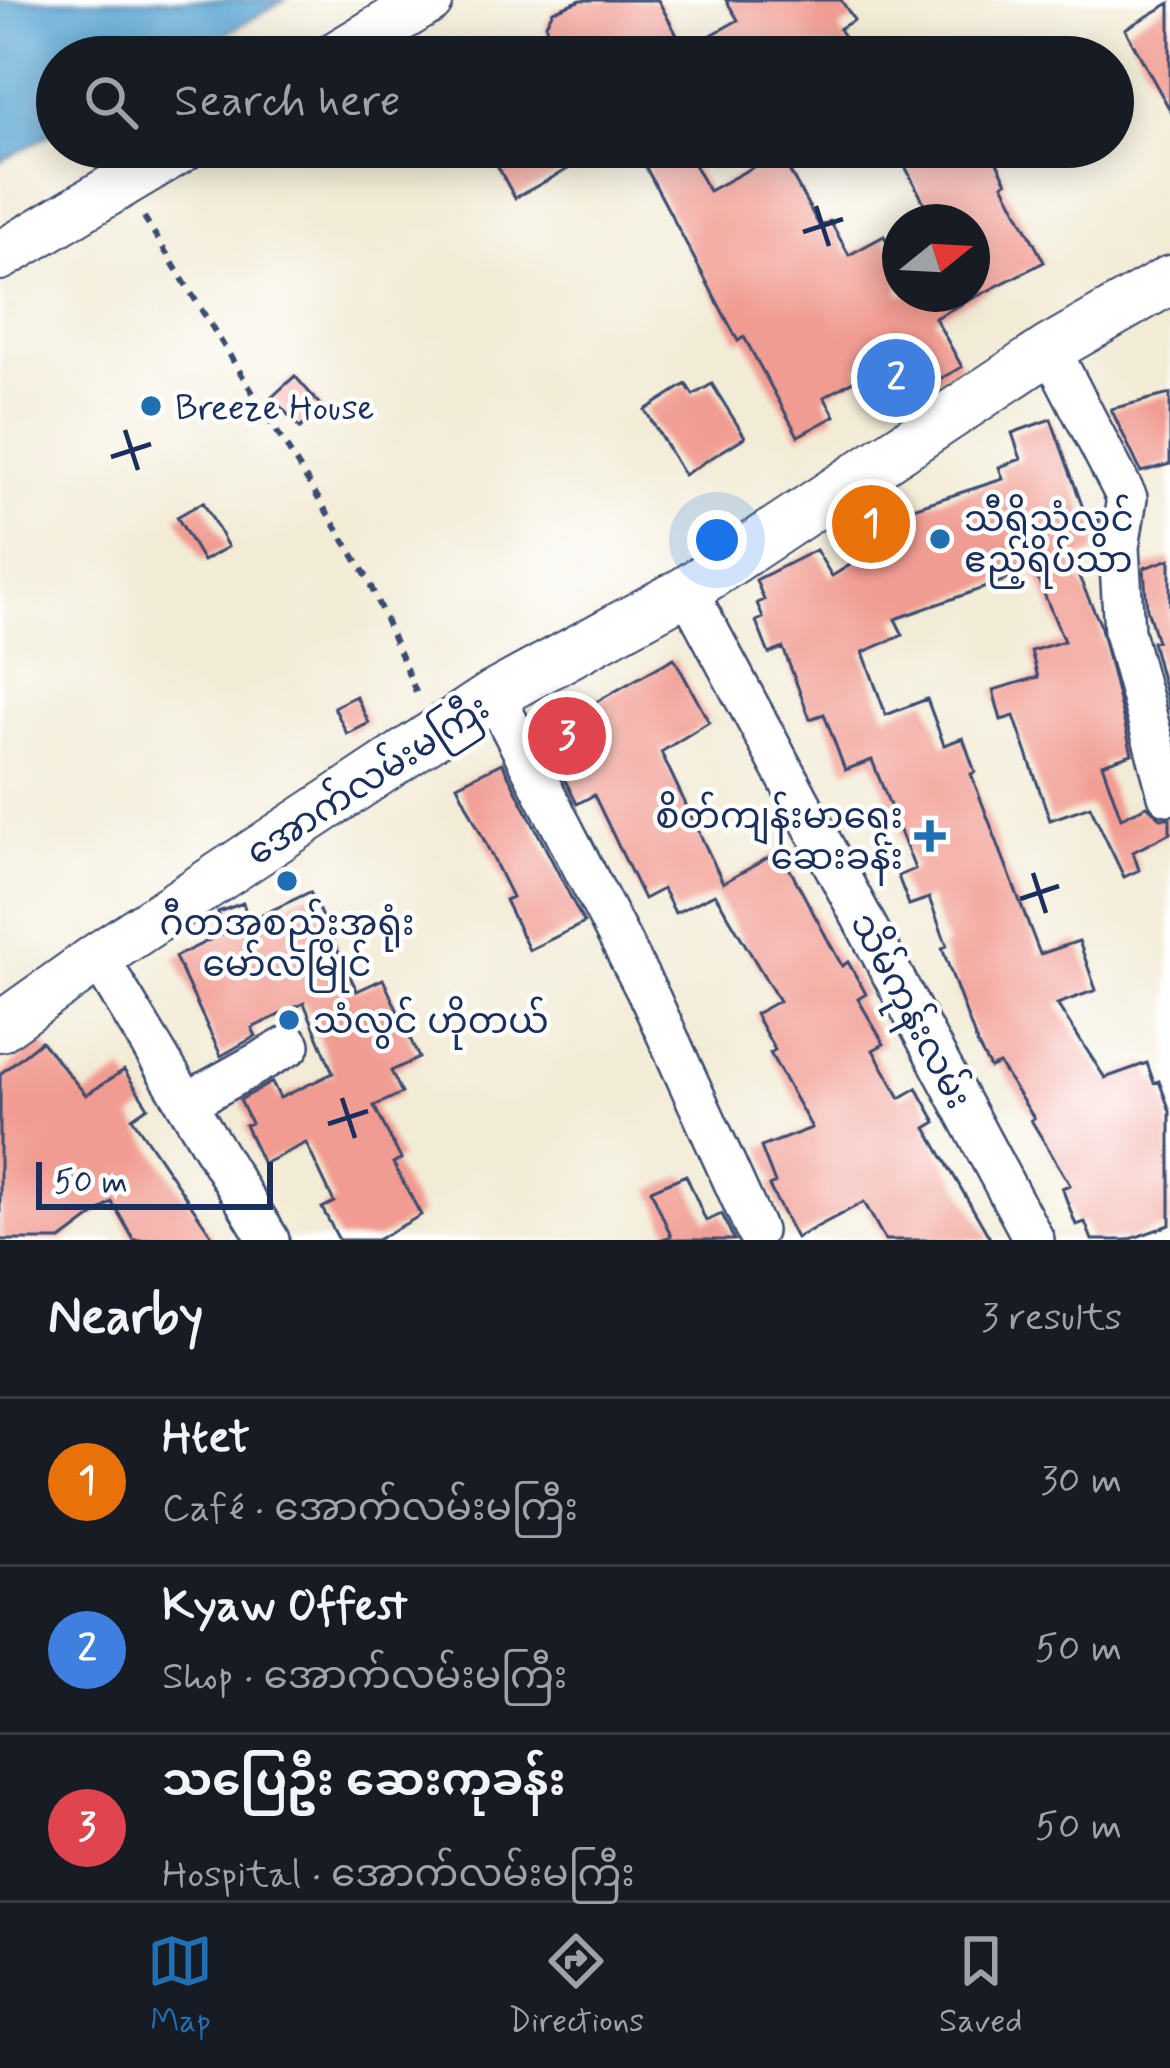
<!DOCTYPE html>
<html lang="en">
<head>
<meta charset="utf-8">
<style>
  body { margin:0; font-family:Mynerve,"Noto Sans Myanmar",sans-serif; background:#242831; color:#f1f3f6 }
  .compass { position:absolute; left:882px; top:204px; width:108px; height:108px; border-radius:50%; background:#171b24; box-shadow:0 6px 30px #0003; rotate:72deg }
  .scale { position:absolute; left:36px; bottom:30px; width:237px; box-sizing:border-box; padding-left:12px; border:6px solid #1b2f5e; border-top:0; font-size:33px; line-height:42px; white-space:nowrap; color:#1b2f5e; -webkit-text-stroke:9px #fff; paint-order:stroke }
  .you { position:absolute; left:717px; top:540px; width:42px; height:42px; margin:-30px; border:9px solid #fff; border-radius:50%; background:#1a73e8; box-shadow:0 0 0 18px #1a73e833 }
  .badge { display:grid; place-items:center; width:78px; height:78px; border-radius:50%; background:#1f6fb2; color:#fff; font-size:39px; font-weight:700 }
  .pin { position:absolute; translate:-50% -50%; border:6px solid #fff; box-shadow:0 3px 12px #0006 }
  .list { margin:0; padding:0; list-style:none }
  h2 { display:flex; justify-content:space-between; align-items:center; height:156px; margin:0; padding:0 48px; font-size:51px }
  h2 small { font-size:39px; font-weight:400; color:#9ea1a6 }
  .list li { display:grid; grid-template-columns:78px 1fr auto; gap:36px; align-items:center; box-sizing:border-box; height:168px; padding:0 48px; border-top:3px solid #363941 }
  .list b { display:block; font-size:45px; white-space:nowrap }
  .list p { margin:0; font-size:39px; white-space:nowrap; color:#9ea1a6 }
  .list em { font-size:39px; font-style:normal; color:#9ea1a6 }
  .icon { flex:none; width:66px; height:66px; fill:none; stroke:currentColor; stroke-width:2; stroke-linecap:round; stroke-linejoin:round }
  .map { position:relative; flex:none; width:1170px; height:1240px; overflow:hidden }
  .search { position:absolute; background:#171b24; box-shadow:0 6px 30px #0003; left:36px; right:36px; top:36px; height:132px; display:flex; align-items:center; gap:30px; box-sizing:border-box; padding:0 42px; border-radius:66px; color:#9ea1a6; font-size:45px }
  .sheet { height:660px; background:#171b24 }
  nav { display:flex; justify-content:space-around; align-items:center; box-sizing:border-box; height:168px; border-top:3px solid #363941; background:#171b24; font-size:33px; color:#9ea1a6 }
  nav a { display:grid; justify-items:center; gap:6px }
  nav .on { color:#1f6fb2 }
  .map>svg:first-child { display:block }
</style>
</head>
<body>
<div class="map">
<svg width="1170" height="1240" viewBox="0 0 1170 1240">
  <rect width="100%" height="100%" fill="#fff"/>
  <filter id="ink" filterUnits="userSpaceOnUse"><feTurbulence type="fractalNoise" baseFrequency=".00833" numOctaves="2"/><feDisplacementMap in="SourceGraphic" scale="24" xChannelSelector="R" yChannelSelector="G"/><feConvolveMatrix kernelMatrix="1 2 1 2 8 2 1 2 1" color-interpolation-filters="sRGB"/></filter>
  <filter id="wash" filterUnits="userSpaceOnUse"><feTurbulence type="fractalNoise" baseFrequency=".004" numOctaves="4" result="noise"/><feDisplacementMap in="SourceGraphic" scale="48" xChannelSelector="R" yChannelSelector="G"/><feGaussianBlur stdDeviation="2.7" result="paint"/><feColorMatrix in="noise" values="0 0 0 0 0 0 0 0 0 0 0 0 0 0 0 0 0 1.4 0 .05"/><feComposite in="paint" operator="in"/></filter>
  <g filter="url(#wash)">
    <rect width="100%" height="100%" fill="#f2ebd5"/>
    <!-- water -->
    <path fill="#5aa5d2" stroke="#3a6a98" stroke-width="3" d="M0,0H285L185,57H57V130L0,162Z"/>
    <g id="blocks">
      <!-- building -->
      <path fill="#f19c92" d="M581,0H658L685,50L738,20L726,0H841L854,20L839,29L857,57H548L546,24L553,11Z
        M1170,3V110L1125,29Z
        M487,147H608L515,198Z
        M635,147H684L709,191L755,166L745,147H833L789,170L820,227L830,221L849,255L884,236L893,252L900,248V294H972V222H934L895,147H989L1007,182L1003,184L1044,262L935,318L962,367L927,386L904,342L858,367L862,376L824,397L835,416L798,436L744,337L738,341Z
        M295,376L323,408L300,428L272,397Z
        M686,384L693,395L712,384L745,437L684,475L645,410Z
        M1170,394V464L1141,472L1111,409Z
        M1051,419L1088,522L1099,518L1095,553L1072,561L1100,624L1132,754L1102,764L1121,818L1147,806L1161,818H1170V833L1133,852L1139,870L1124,877L1090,806L1050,820L1014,716L1001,720L993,690L1038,677L1031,651L1064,641L1034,570L895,619L903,635L863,652L886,715L927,699L944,745L963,738L975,772L971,774L1040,954L1079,941L1096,990L1057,1004L1105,1078L1147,1063L1154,1083L1159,1081L1170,1111V1225L1128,1240H1092L1085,1222L1076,1225L1062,1188L1070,1185L1031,1120L1034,1118L999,1064L990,1068L978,1046L942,948L947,946L929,898L909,905L898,876L915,869L872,760L845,770L824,714L810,719L783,648L769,654L756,621L763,618L757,603L764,600L756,580L816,550L832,576L863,557L854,539L885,526L882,518L1003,479L999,467L1021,459L1012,433Z
        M203,502L228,547L203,561L177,517Z
        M1170,559V710L1152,642L1157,641L1147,609L1144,568Z
        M674,658L709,722L661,752L723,883L780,851L842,966L848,962L866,994L858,999L884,1044L873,1050L900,1098L917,1088L936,1122L926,1128L991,1240H885L864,1202L796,1238L769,1186L775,1183L761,1147L812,1128L770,1053L775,1050L755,1014L779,1001L715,894L675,913L663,889L644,899L594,795L577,804L541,733Z
        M356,696L369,723L347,734L334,707Z
        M502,763L584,923L529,950L505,900L512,897L457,785Z
        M310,892L357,991L383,979L419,1058L391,1071L402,1093L374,1106L401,1159L393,1163L421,1215L377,1240H339L322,1208L334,1202L306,1143L263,1164L245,1125L251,1123L240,1100L272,1082L280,1098L333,1073L304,1003L252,1028L256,1036L221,1056L175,957L224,933L218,912L243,903L249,921Z
        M41,1041L86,1095L124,1070L148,1107L132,1118L215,1240H134L112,1202L61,1240H0V1074Z
        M686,1175L706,1221L722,1214L734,1240H661L671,1236L651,1190Z"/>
    </g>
  </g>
  <g filter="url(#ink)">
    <use href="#blocks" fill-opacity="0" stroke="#3b4b70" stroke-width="3"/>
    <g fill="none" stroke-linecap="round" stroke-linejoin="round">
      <defs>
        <path id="minor" d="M1050,349L1127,498L1119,547L1124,632L1168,795
          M687,590L1034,1240
          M494,695L651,1000L756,1231
          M98,957L269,1240
          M186,1103L290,1045"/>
        <path id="major" d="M334,57L429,0
          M0,256L183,147
          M0,1027L98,957L494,695L687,590L1050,349L1170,280"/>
      </defs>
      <!-- minor casing -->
      <use href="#minor" stroke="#3b4b70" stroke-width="44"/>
      <!-- major casing -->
      <use href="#major" stroke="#3b4b70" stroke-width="52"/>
      <!-- path -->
      <path stroke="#3b4b70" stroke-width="6" stroke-dasharray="9 9" stroke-linecap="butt" d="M144,217L367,577L419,699"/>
      <!-- minor -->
      <use href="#minor" stroke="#fff" stroke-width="39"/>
      <!-- major -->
      <use href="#major" stroke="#fff" stroke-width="48"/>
    </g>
  </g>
  <!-- ticks -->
  <path fill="none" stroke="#1b2f5e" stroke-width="4.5" d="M816,206L829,246M803,232L843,219M125,430L138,470M111,457L151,444M1033,873L1046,913M1020,899L1059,886M342,1098L355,1138M328,1124L368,1111"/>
  <!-- markers -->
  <g fill="#1f6fb2" stroke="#fff" stroke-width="4.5">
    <circle cx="151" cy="406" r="12"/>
    <circle cx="940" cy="539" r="12"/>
    <path d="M924 818h12v12h12v12h-12v12h-12v-12h-12v-12h12z"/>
    <circle cx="287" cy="881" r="12"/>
    <circle cx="289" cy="1020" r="12"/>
  </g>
  <g text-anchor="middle" stroke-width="9" stroke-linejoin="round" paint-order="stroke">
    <!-- poi labels -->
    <g font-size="36" fill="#1b2f5e" stroke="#fff" text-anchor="start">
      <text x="175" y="419">Breeze House</text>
      <text x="964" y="531">သီရိသံလွင်<tspan x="964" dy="41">ဧည့်ရိပ်သာ</tspan></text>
      <text x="903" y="828" text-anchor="end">စိတ်ကျန်းမာရေး<tspan x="903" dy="41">ဆေးခန်း</tspan></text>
      <text x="287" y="935" text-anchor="middle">ဂီတအစည်းအရုံး<tspan x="287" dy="41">မော်လမြိုင်</tspan></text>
      <text x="313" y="1033">သံလွင် ဟိုတယ်</text>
    </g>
    <!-- street labels -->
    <g font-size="36" fill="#1b2f5e" stroke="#fff">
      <text transform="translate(367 779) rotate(-33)" y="13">အောက်လမ်းမကြီး</text>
      <text transform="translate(912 1010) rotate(62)" y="13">သိမ်ကုန်းလမ်း</text>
    </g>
  </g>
</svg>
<svg class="compass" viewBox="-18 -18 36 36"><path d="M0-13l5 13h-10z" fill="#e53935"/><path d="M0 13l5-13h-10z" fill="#9ea1a6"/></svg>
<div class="scale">50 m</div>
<div class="you"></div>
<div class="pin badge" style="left:871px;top:524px;background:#e8710a">1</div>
<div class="pin badge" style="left:896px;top:378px;background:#3f7fe0">2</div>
<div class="pin badge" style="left:567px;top:736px;background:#e0444e">3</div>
<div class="search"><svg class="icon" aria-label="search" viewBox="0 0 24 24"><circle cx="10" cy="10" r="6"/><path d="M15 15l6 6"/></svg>Search here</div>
</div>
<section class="sheet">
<h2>Nearby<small>3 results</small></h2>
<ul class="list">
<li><span class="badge" style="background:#e8710a">1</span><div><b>Htet</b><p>Café · အောက်လမ်းမကြီး</p></div><em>30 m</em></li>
<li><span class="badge" style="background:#3f7fe0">2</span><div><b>Kyaw Offest</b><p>Shop · အောက်လမ်းမကြီး</p></div><em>50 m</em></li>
<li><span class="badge" style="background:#e0444e">3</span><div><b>သပြေဦး ဆေးကုခန်း</b><p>Hospital · အောက်လမ်းမကြီး</p></div><em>50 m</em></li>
</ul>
</section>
<nav>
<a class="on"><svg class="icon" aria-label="map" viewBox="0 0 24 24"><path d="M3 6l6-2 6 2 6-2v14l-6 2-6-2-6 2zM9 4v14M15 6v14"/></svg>Map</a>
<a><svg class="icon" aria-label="directions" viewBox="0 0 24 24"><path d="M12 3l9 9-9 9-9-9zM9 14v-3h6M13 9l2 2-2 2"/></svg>Directions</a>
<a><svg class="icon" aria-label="saved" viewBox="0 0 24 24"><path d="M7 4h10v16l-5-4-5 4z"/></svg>Saved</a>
</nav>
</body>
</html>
